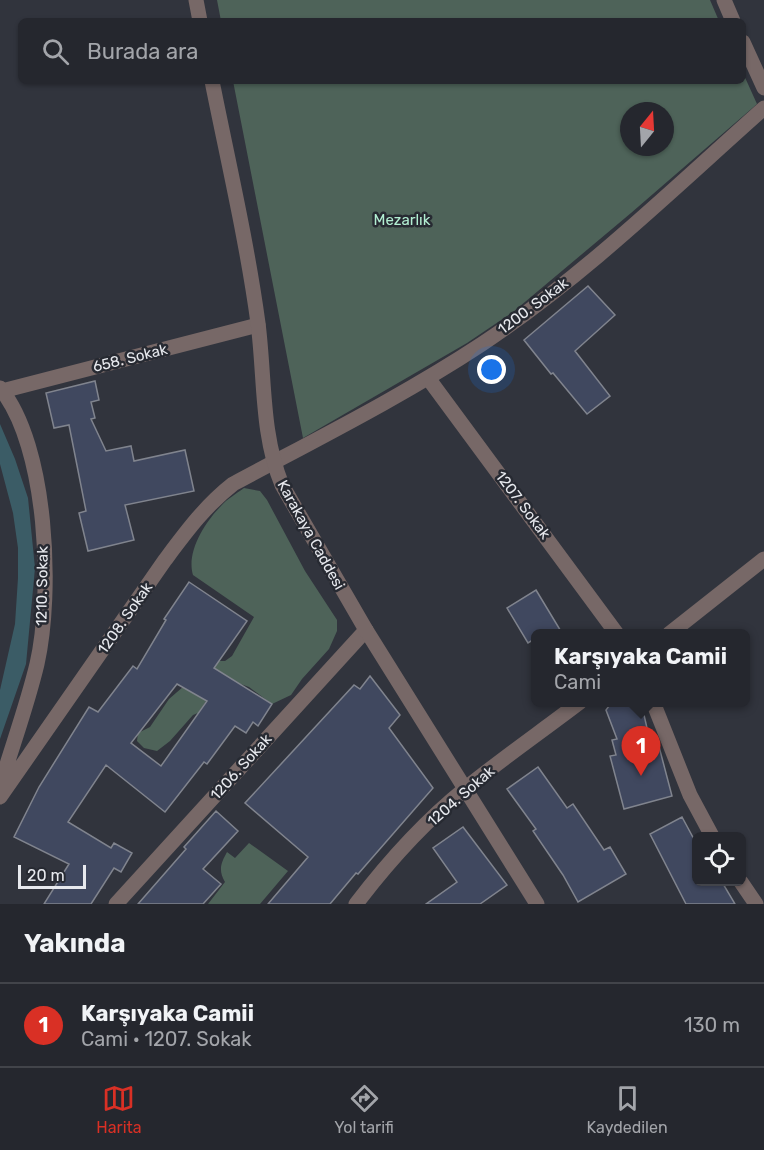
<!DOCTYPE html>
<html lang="tr">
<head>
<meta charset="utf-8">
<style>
  body { margin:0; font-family:Rubik,sans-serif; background:#2d2f36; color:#f1f3f6 }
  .controls { position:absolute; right:18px; bottom:18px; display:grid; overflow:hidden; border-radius:9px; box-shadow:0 2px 4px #0004 }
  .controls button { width:54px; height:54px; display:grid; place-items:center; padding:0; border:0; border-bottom:2px solid #42444a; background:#25272e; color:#f1f3f6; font:30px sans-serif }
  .compass { position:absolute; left:620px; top:102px; width:54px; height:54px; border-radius:50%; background:#25272e; box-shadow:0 2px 4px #0004; rotate:18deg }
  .scale { position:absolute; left:18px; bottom:15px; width:68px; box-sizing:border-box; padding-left:6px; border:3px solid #e7e9ee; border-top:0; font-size:16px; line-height:21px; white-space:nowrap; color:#e7e9ee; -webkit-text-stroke:4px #272a32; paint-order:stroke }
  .you { position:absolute; left:492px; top:370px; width:21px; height:21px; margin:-15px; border:4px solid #fff; border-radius:50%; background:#1a73e8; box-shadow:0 0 0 9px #1a73e833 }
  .badge { display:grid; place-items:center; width:39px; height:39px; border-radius:50%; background:#d93025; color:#fff; font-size:20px; font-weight:700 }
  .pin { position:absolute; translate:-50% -50px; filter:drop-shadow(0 2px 3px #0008) }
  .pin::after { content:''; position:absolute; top:32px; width:21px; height:18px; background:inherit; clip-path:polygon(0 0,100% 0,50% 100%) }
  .popup { position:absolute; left:531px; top:629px; width:219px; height:78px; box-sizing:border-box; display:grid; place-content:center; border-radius:9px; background:#25272e; filter:drop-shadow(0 2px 4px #0005); font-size:20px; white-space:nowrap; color:#a3a5aa }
  .popup b { font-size:22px; color:#f1f3f6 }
  .popup::after { content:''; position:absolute; left:50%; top:100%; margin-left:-12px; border:12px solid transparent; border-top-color:#25272e }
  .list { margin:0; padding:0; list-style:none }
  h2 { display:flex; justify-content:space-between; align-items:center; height:78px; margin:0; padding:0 24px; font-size:26px }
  h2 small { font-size:20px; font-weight:400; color:#a3a5aa }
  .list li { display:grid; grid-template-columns:39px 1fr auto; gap:18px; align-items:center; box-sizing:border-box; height:84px; padding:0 24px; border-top:2px solid #42444a }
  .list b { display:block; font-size:22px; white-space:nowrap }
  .list p { margin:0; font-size:20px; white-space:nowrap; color:#a3a5aa }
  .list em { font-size:20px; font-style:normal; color:#a3a5aa }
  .icon { flex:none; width:33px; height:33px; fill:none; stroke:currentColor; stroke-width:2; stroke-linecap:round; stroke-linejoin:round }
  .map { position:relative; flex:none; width:764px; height:904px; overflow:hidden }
  .search { position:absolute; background:#25272e; box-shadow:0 2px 4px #0004; left:18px; right:18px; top:18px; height:66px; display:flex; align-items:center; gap:15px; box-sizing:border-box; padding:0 21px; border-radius:9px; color:#a3a5aa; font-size:22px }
  .sheet { height:162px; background:#25272e }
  nav { display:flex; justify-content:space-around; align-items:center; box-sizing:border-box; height:84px; border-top:2px solid #42444a; background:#25272e; font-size:16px; color:#a3a5aa }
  nav a { display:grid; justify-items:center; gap:3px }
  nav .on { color:#d93025 }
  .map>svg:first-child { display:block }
</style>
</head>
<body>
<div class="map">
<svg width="764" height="904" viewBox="0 0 764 904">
  <rect width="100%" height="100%" fill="#31343d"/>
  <!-- green -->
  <path fill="#4e6359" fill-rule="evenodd" d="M217,0H710L719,21H221Z
    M743,73L757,104L631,213L513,312L467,343L303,438L233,81H743ZM629,111H665V147H629Z
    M244,488L260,491L267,500L305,571L337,620V631L329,649L302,679L291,695L272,704L249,687L238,683L214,689L198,713L193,715L170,741L157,751L144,748L137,741L138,733L150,727L169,699L213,661H225L232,656L254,617L193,575C186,552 205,522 221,506C227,499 236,494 244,488Z
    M249,843L288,871L260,904H208L225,882C218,870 221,863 227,852L235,858Z"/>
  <!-- water -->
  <path fill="#3b5c66" d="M0,424L15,459L28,498L35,568L26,664L0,739V690L15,624L18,578V548L13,513L0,464Z"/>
  <!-- building -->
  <path fill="#40485f" stroke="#80848e" stroke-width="1.5" fill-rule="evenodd" d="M588,286L615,315L575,351L610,396L587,414L553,373L551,374L524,340Z
    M95,381L99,400L91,402L95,418L91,419L106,451L131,446L134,461L185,450L194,491L125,505L134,540L88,551L79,513L86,511L69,425L54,428L46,393Z
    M189,582L247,621L214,668L272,704L258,726L253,722L246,733L235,726L207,764L204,762L165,812L106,765L68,822L111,848L114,843L132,853L121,872L114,868L91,904H44L69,864L14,837L39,787L89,707L98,712L133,666L137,669L166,620L164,619ZM177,684L207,701L161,766L131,743Z
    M536,590L562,633H536V638L528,643L507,608Z
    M370,676L400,715L389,728L433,788L358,874L356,873L330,904H268L308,857L245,803L354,685L360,689Z
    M612,702H641L650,741L657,739L672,796L624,809L610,756L616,755L612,740L617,739L606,710Z
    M538,767L567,808L573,804L604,850L610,847L626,874L578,902L563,875L533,831L536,829L507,789Z
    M216,811L238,831L203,869L221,884L203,904H138L186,849L184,847Z
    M682,817L696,843V882H722L735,904H686L650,834Z
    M463,827L507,885L480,904H426L457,882L433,848Z"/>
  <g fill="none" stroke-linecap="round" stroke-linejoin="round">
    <!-- minor -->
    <path stroke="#776867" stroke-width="15" d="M428,378L617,634
      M0,388C48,446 53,594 37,664C27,706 12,746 0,787
      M2,391L258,325
      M669,634L764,559
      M653,702L690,795L712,836
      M0,797L165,560C186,532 205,506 233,484C317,439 403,396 482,344C584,276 673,189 764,108
      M741,882L756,904
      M116,904L366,630
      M356,904C388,862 425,821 466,788C503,758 542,731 580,702"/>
    <!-- tertiary -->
    <path stroke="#776867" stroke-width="15" d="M196,0L200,21
      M724,0L733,21
      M743,42L764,88
      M212,81C228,161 247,242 258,323C265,378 261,434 282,485L366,630L537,904"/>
  </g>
  <g text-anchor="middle" stroke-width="5" stroke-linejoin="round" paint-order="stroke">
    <!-- park labels -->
    <g font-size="15" fill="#b2eed2" stroke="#272a32">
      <text x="402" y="225">Mezarlık</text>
    </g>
    <!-- street labels -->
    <g font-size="15" fill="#e7e9ee" stroke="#272a32">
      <text transform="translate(533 306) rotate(-37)" y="5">1200. Sokak</text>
      <text transform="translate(130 358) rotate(-14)" y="5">658. Sokak</text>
      <text transform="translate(523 505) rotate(53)" y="5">1207. Sokak</text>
      <text transform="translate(311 535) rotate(61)" y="5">Karakaya Caddesi</text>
      <text transform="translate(42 586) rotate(-89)" y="5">1210. Sokak</text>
      <text transform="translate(125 618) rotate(-55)" y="5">1208. Sokak</text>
      <text transform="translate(241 767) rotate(-48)" y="5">1206. Sokak</text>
      <text transform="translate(461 796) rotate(-41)" y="5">1204. Sokak</text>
    </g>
  </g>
</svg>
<div class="controls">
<button><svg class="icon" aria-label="locate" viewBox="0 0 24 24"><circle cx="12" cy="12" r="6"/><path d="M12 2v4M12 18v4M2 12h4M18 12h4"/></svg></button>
</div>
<svg class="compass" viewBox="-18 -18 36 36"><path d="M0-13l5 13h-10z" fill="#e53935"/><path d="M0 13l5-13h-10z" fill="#a3a5aa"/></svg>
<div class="scale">20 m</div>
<div class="you"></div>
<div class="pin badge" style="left:641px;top:776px">1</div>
<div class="popup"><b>Karşıyaka Camii</b>Cami</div>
<div class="search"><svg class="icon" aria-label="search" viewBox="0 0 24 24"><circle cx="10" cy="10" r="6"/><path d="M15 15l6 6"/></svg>Burada ara</div>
</div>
<section class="sheet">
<h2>Yakında<small></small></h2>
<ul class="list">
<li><span class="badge">1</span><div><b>Karşıyaka Camii</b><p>Cami · 1207. Sokak</p></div><em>130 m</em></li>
</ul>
</section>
<nav>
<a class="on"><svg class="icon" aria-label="map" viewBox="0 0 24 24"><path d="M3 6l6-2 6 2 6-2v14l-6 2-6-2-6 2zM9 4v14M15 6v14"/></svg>Harita</a>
<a><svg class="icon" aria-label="directions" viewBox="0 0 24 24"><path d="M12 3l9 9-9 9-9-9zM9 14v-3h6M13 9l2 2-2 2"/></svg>Yol tarifi</a>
<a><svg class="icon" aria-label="saved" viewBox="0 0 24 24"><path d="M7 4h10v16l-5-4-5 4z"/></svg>Kaydedilen</a>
</nav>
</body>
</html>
